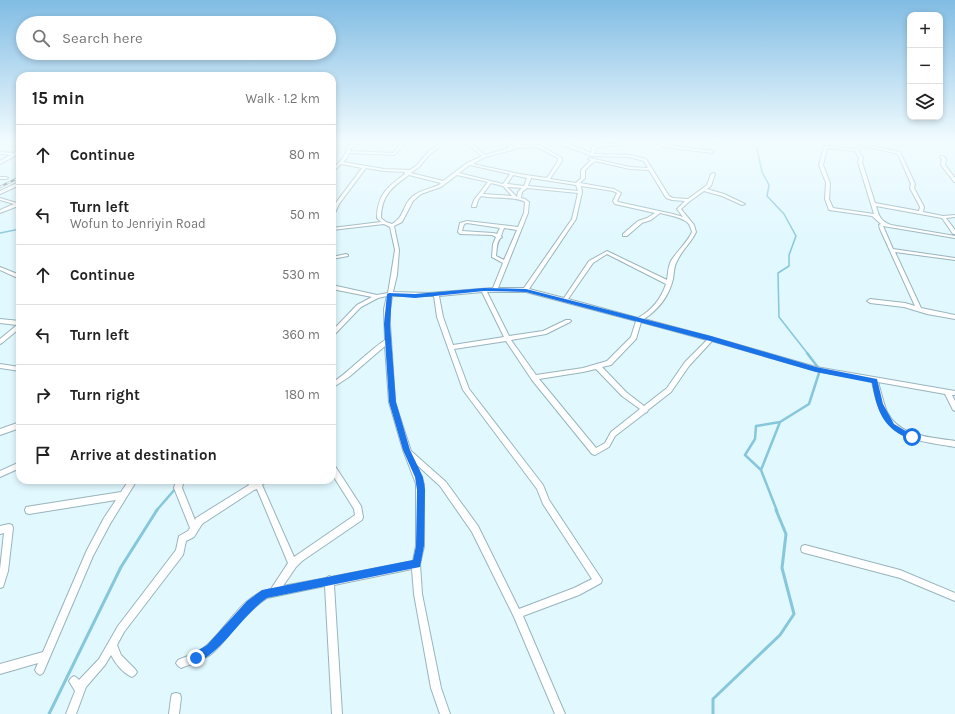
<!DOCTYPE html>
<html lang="en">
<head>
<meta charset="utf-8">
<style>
  body { margin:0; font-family:Karla,sans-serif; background:#f6f6f6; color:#222 }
  .controls { position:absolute; right:12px; top:12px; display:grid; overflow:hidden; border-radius:8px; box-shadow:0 2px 6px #0003 }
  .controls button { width:36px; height:36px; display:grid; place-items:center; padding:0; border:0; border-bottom:1px solid #e0e0e0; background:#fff; color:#222; font:20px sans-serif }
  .stop { position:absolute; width:12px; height:12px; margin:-9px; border:3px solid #1a73e8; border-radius:50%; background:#fff }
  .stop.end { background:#1a73e8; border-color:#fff; box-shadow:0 1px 4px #0008 }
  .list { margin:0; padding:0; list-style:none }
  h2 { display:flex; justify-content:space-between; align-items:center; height:52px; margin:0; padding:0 16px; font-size:17px }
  h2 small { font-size:13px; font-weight:400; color:#767676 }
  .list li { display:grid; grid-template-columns:26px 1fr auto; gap:12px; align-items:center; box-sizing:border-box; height:60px; padding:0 16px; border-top:1px solid #e0e0e0 }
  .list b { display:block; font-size:15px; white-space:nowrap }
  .list p { margin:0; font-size:13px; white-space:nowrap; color:#767676 }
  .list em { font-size:13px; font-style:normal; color:#767676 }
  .icon { flex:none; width:22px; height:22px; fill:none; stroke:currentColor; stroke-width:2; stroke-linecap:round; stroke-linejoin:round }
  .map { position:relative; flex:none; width:955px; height:714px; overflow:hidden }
  .search { position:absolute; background:#fff; box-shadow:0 2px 6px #0003; left:16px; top:16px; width:320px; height:44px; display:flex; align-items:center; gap:10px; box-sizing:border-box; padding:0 14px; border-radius:22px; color:#767676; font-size:15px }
  .panel { position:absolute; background:#fff; box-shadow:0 2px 6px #0003; left:16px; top:72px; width:320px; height:412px; border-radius:12px }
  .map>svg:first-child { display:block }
</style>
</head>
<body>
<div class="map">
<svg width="955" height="714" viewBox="0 0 955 714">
  <rect width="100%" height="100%" fill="#e1f8ff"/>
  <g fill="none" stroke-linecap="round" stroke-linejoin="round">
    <!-- stream-far2 -->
    <path stroke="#86c7db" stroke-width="1.5" d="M760,141L762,145L757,149L762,172L769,185L767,196L784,214L796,236L789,255V266L778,273L779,317L808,354
      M0,233L20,229"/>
    <!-- stream-far1 -->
    <path stroke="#86c7db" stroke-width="2.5" d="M761,470L745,455L755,439L756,426L780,422
      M156,511L176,488
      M777,511L761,470L780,422L809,404L820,370L807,353"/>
    <!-- stream -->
    <path stroke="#86c7db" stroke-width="3" d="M49,714L121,567L157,510
      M713,714V699L780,635L794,614L782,568L786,534L776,510"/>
    <defs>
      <path id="minor" d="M351,141H355L350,151L393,153L401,144L404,145L394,155L349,153L347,158L343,162L384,169L410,170L417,165L429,151L443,141H447L429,155L419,167L411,173L443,181L467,163L482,156L468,144L472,141H476L472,144L485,155L509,148L506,143L507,141H511L510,143L512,147L522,141H526L519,146L539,145L562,158V161L550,179L576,183L581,178V170L591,160L588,159L590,158L630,167L648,168L644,161L629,157L592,156L565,146H562V144L555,141H560L565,143L570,141H575L568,144L591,153L592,147L596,145L634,142V144H633L597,147L596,148L594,154L629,155L646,159L669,196L673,198L688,199L707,185L711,174L714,173L715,174L711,186L707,189L724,194L745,204L742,205L722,196L704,191L690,201L681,209L694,225L696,232C691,243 682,250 677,261C674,266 674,273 673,279C669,296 658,310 644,319L711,337L816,367L955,391V395H952L955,401V411L953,410L945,394L878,382C881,392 883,402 887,412C899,437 931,437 955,441V447C928,442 895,441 882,414C877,404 874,392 872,381L816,371L712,341L689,366L671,392L648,410L647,412L645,413L615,436L609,447L595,455L592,454L532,380L506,341L454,349L469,389L543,485L549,500L602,580L601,583L579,595L523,616L565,714H555L514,617L472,532L440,486L416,464L424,484V546L420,564L422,594L441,688L450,714H440L431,688L414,594L412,569L334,585L342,714H332L325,586L267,598C253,607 242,619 231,632C225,640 218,649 210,655C201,661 191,664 181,668L178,666L176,663L178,660C187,656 197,653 205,647C227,629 241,595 271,589L288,563L257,489L254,490L202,524L194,537L186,541L183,555L124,632L117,645L121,655L135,669L137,672L135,675L132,677C123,673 115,663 111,655L105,665L86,687L76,714H66L75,691L69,681L71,678L74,676L77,678L79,680L99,659L118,626L176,550L179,536L188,531L190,528L174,488L176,480H184L182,488L195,520L196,518L249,485L246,480H254L255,481L257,480H267L266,482L262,485L294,557L355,515L354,509L332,474V465L335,466L361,506L363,517L362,520L302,561L296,567L283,586L326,578L329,576L331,577L413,561L416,546V484L403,450L389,402L385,346L349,377L332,388V383C351,370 366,353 385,340L384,309L387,296L378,298L361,307L334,335L332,336V331L357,305L372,297L332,289V285L377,295L388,293L391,275L395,250L390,227L384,224L332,230V228L381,222L377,218C377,195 388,186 405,174L404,173L405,172L384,171L366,168L339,204L334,215L332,216V210L335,204L362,168L341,164L332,173V170L343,158ZM537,147L558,158V161L547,178L519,174L473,164L485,157L512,150L515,148ZM595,161L630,169L649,170L666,198L672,200L685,201L677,209L683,217L673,214L618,202L617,201L621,193L614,189L580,183L585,178V170ZM470,165L510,174L503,184L459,173ZM409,175L441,183L439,185C429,189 417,191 410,199C402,208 404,217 392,224L386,222L381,218C381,196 392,187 409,175ZM457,175L488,182L474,200L472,206V207H476L478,200L481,196C494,199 515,196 525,202L524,213L518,227L467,221L460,223L458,232L460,234L492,235L496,237L493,244L492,257L503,263L493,288L429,293L393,292L397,275L399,250L394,226L402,222L413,201L421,194L441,187ZM513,175L527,178L524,186L507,184ZM531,178L576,185L578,191L528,186ZM491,183L503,186L512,196L483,194ZM581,186L613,191L617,193L613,201L615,204L655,213L647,218L638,221L623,234V236H627L642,223L651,220L660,213C667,215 683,217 688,223C690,225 691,229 692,232C687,243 677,251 671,261C668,267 668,274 667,280L607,251L589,261L564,298L529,289L576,219L582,192ZM507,187L522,188L518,192L517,197ZM527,188L578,193L572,219L524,288H498L528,213L529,202L525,199L521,198L522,192ZM467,223L500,228L497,234L493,233L462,231L464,224ZM504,228L517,230L504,260L496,256C497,250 496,240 502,237L501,236ZM607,254L666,284C661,299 652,310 638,318L568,299L593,263ZM482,292L504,337L453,345L443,317L439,296ZM487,292H526L636,321L631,337L607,361L583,368L536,375L511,340L546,334L570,322L571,321L570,320H566L543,331L509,336ZM392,296H434L437,317L463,390L537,489L543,504L592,579L574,588L519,609L478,526L446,482L411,451L395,402L390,324V309ZM641,322L707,340L685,362L667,388L644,406L626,392L602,367L611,365L636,339ZM596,369L622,396L640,409L611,432L605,443L596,448L539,379L583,372Z
        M656,141H660L661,143L666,145L712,151L714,152L712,153L665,147L659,145Z
        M709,141H719L730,144L728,145Z
        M862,144L900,152L915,184L914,188L924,207L923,212L943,216L955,215V217L946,218L955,230V234H953L942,218L876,206C879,216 880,221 891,225L955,236V238L883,226L893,249L955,258V260L895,252L921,308L955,315V319L927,314L904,307L870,303L867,301L870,299L905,303L915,306L880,229L879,225L881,224L872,216L829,210L825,199L826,183L819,165L824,147L826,146L855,149ZM864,146L898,154L911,184L910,188L920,207L919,211L875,203L862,162L863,158L858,150ZM827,148L855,151L859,158L858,162L874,214L833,208L829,199L830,183L823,165Z
        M20,150V153L0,164V161L11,155L0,154V152L14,153Z
        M941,156H943L946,159L945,165L955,178V182H954L941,165L942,159L940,157Z
        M0,177H6L8,178L6,179H0Z
        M19,182H20V185L0,194V191Z
        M0,198L20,204V206H18L0,213V210L14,204L0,200Z
        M346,254L348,255V256L332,259V257Z
        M0,267L20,275V279L0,270Z
        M0,319L20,321V328L2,343L0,344V339L17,325L0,323Z
        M0,364L20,367V371L0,368Z
        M20,422V428L0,435V429Z
        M20,462V468L0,477V471Z
        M129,480H137L110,524L93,556L43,673L40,675L37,673L35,670L38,663L0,674V664L43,652L87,550L104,518L116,500L29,514L26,513L25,510L26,507L121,492Z
        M9,524L12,525L13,528L8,571L3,587L0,588V569L4,533L0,534V526Z
        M805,545L900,570L955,593V601L900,578L805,553L802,552L801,549L802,546Z
        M176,693L180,694L181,698L179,714H169L171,698L172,694Z"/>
    </defs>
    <!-- minor casing -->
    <use href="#minor" stroke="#99b4bd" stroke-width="2"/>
    <!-- minor -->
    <use href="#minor" fill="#fff" fill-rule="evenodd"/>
    <defs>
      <path id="rail" d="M0,187L20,177"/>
    </defs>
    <!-- rail casing -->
    <use href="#rail" stroke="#728287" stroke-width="2.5"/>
    <!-- rail -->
    <use href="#rail" stroke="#e1f8ff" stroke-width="1.5" stroke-dasharray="4" stroke-linecap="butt"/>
  </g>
  <!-- sky -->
  <linearGradient id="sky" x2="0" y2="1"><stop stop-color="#81bce3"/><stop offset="0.59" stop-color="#f2fcff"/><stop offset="1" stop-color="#f2fcff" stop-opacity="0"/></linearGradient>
  <rect width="955" height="241" fill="url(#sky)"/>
  <!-- route -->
  <path fill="#1a73e8" d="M484,288L526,289L711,336L816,367L877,379L883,404L894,424L916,437L912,440C883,429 877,411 872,383L816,372L710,341L526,292L484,291L415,298L392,296L390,324L396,402L410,450L423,477L425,490L424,546L420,567L267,598C241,616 224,651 196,663L192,662L190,658L192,654L207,645L247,601L262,590L413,560L416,546L417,490L415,477L403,450L389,402L384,324L387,294L389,293L415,294Z"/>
</svg>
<div class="controls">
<button>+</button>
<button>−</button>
<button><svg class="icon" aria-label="layers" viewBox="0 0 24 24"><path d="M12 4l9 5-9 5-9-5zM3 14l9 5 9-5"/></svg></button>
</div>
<div class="stop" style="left:912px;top:437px"></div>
<div class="stop end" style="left:196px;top:658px"></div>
<div class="search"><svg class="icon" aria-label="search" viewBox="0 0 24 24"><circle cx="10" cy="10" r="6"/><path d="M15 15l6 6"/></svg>Search here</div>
<section class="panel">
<h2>15 min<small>Walk · 1.2 km</small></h2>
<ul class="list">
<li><svg class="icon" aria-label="ahead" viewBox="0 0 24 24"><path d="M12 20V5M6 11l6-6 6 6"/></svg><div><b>Continue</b></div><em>80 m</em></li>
<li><svg class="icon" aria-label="left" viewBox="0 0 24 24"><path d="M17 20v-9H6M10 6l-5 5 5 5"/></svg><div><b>Turn left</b><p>Wofun to Jenriyin Road</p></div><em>50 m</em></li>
<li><svg class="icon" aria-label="ahead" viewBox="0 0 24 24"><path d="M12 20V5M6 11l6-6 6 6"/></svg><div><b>Continue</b></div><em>530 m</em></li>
<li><svg class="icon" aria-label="left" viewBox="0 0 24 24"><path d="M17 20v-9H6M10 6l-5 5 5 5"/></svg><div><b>Turn left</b></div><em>360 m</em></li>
<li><svg class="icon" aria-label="right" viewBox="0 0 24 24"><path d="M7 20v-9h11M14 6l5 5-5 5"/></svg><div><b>Turn right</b></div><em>180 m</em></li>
<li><svg class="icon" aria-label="arrive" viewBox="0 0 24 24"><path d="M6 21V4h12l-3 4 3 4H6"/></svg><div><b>Arrive at destination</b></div></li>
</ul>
</section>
</div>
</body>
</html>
